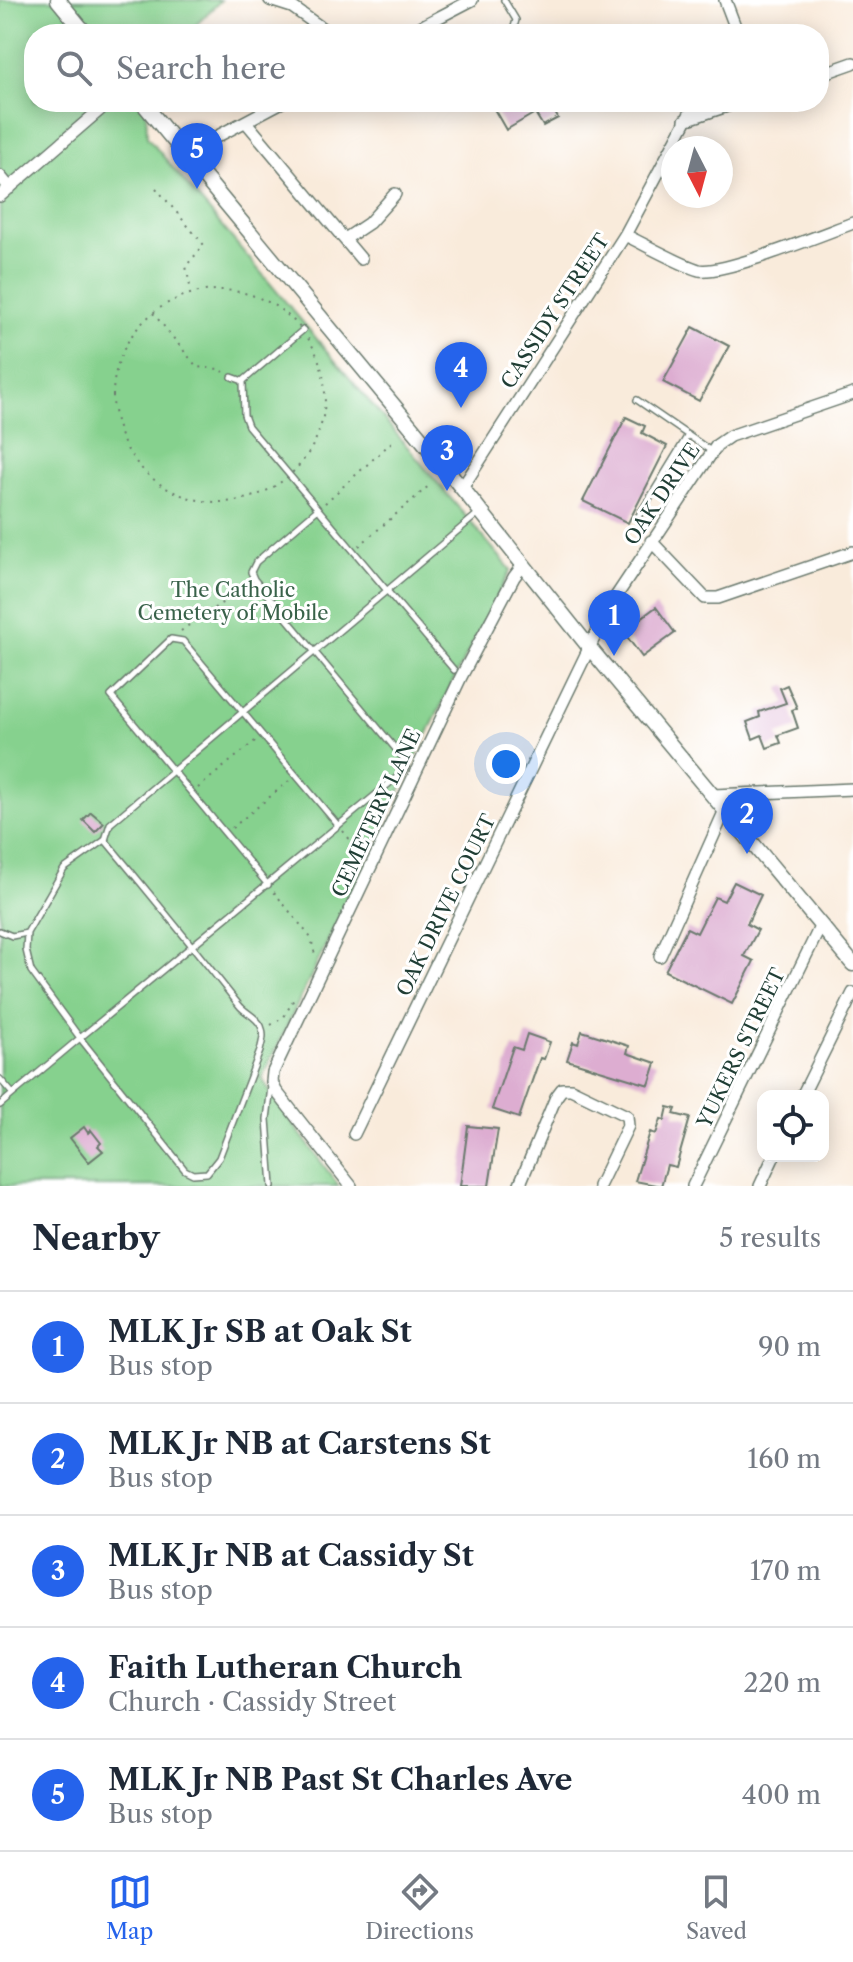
<!DOCTYPE html>
<html lang="en">
<head>
<meta charset="utf-8">
<style>
  body { margin:0; font-family:"Libre Caslon Text",serif; background:#f6f6f7; color:#1f2937 }
  .controls { position:absolute; right:24px; bottom:24px; display:grid; overflow:hidden; border-radius:16px; box-shadow:0 4px 20px #0003 }
  .controls button { width:72px; height:72px; display:grid; place-items:center; padding:0; border:0; border-bottom:2px solid #e0e1e3; background:#fff; color:#1f2937; font:40px sans-serif }
  .compass { position:absolute; left:661px; top:136px; width:72px; height:72px; border-radius:50%; background:#fff; box-shadow:0 4px 20px #0003; rotate:174deg }
  .you { position:absolute; left:506px; top:764px; width:28px; height:28px; margin:-20px; border:6px solid #fff; border-radius:50%; background:#1a73e8; box-shadow:0 0 0 12px #1a73e833 }
  .badge { display:grid; place-items:center; width:52px; height:52px; border-radius:50%; background:#2563eb; color:#fff; font-size:26px; font-weight:700 }
  .pin { position:absolute; translate:-50% -66px; filter:drop-shadow(0 2px 4px #0008) }
  .pin::after { content:''; position:absolute; top:42px; width:28px; height:24px; background:inherit; clip-path:polygon(0 0,100% 0,50% 100%) }
  .list { margin:0; padding:0; list-style:none }
  h2 { display:flex; justify-content:space-between; align-items:center; height:104px; margin:0; padding:0 32px; font-size:34px }
  h2 small { font-size:26px; font-weight:400; color:#747a83 }
  .list li { display:grid; grid-template-columns:52px 1fr auto; gap:24px; align-items:center; box-sizing:border-box; height:112px; padding:0 32px; border-top:2px solid #e0e1e3 }
  .list b { display:block; font-size:30px; white-space:nowrap }
  .list p { margin:0; font-size:26px; white-space:nowrap; color:#747a83 }
  .list em { font-size:26px; font-style:normal; color:#747a83 }
  .icon { flex:none; width:44px; height:44px; fill:none; stroke:currentColor; stroke-width:2; stroke-linecap:round; stroke-linejoin:round }
  .map { position:relative; flex:none; width:853px; height:1186px; overflow:hidden }
  .search { position:absolute; background:#fff; box-shadow:0 4px 20px #0003; left:24px; right:24px; top:24px; height:88px; display:flex; align-items:center; gap:20px; box-sizing:border-box; padding:0 28px; border-radius:32px; color:#747a83; font-size:30px }
  .sheet { height:664px; background:#fff }
  nav { display:flex; justify-content:space-around; align-items:center; box-sizing:border-box; height:112px; border-top:2px solid #e0e1e3; background:#fff; font-size:22px; color:#747a83 }
  nav a { display:grid; justify-items:center; gap:4px }
  nav .on { color:#2563eb }
  .map>svg:first-child { display:block }
</style>
</head>
<body>
<div class="map">
<svg width="853" height="1186" viewBox="0 0 853 1186">
  <rect width="100%" height="100%" fill="#fff"/>
  <filter id="ink" filterUnits="userSpaceOnUse"><feTurbulence type="fractalNoise" baseFrequency=".0125" numOctaves="2"/><feDisplacementMap in="SourceGraphic" scale="16" xChannelSelector="R" yChannelSelector="G"/><feConvolveMatrix kernelMatrix="1 2 1 2 8 2 1 2 1" color-interpolation-filters="sRGB"/></filter>
  <filter id="wash" filterUnits="userSpaceOnUse"><feTurbulence type="fractalNoise" baseFrequency=".006" numOctaves="4" result="noise"/><feDisplacementMap in="SourceGraphic" scale="32" xChannelSelector="R" yChannelSelector="G"/><feGaussianBlur stdDeviation="1.8" result="paint"/><feColorMatrix in="noise" values="0 0 0 0 0 0 0 0 0 0 0 0 0 0 0 0 0 1.4 0 .05"/><feComposite in="paint" operator="in"/></filter>
  <g filter="url(#wash)">
    <rect width="100%" height="100%" fill="#f9ebdb"/>
    <!-- green -->
    <path fill="#86d18e" stroke="#528761" stroke-width="2" d="M0,0H221L187,34H34V102H146L147,137L511,570L453,681L262,1078L273,1097L339,1186H0Z"/>
    <g id="blocks">
      <!-- building -->
      <path fill="#ddadd1" d="M490,102H549L558,118L543,126L535,113L506,130Z
        M693,327L729,346L699,401L663,382Z
        M626,417L645,426L642,433L667,446L628,523L583,501Z
        M656,607L675,633L642,657L616,622L630,611L637,621Z
        M787,685L797,708L792,710L798,728L778,735L781,743L767,748L762,735L753,739L747,722L760,717L759,712L786,703L780,688Z
        M91,812L104,823L95,832L83,820Z
        M734,882L761,895L747,924L758,930L744,956L754,961L732,1004L665,971L687,928L697,933L715,897L724,901Z
        M582,1031L629,1046L627,1053L656,1063L649,1085L567,1060L573,1042L578,1044Z
        M527,1034L550,1042L544,1059L540,1058L519,1118L492,1109L513,1047L522,1050Z
        M668,1107L676,1109L674,1114L690,1118L676,1167L667,1165L661,1186L635,1181L650,1132L656,1134L661,1119L665,1120Z
        M468,1126L498,1129L489,1186H460Z
        M84,1127L88,1133L91,1130L101,1143L98,1146L103,1151L89,1162L70,1138Z"/>
    </g>
  </g>
  <g filter="url(#ink)">
    <use href="#blocks" fill-opacity="0" stroke="#6b7a6e" stroke-width="2"/>
    <g fill="none" stroke-linecap="round" stroke-linejoin="round">
      <defs>
        <path id="service" d="M504,0L516,20L512,34
          M435,20L443,34
          M303,330L243,381L244,415L248,426L454,670
          M232,377L243,381
          M637,400L711,451
          M638,517L688,435
          M105,840L64,869L27,933L26,950L31,971L80,1038L402,773L406,767L404,759L254,579L251,572L256,562L318,509
          M268,885L111,696L171,639L183,641L337,824
          M0,931L12,936L27,933
          M0,1079L13,1094L80,1038L185,1170L193,1174L207,1173L219,1158L260,1051C262,1042 265,1035 261,1026C256,1016 245,1013 239,1005C195,949 150,894 105,840L110,824L480,512
          M271,1087L267,1119L272,1186
          M0,1105L13,1094"/>
        <path id="minor" d="M270,0L292,7L330,34
          M725,0L736,29L735,34
          M407,34L472,0
          M819,75L853,63
          M685,120L739,102
          M246,122L361,259
          M184,154L282,102
          M0,176L10,188
          M0,196L109,102
          M625,235C644,244 681,265 699,270C723,275 825,233 853,223
          M345,239L369,223L395,194
          M462,488L625,235L696,102
          M651,541L705,598H718L853,552
          M713,795L853,789
          M660,956L725,810
          M802,1096L853,993
          M354,1134L609,607L717,445L730,436L853,394
          M351,1186L276,1091L272,1082L273,1072L461,677L514,577L523,565
          M519,1186L556,1097L562,1089H571L627,1116L628,1126L599,1186
          M693,1186L821,925
          M760,1186L774,1156"/>
        <path id="secondary" d="M58,0L86,34
          M142,102L462,488L589,647L853,964"/>
      </defs>
      <!-- service casing -->
      <use href="#service" stroke="#6b7a6e" stroke-width="8"/>
      <!-- minor casing -->
      <use href="#minor" stroke="#6b7a6e" stroke-width="14"/>
      <!-- secondary casing -->
      <use href="#secondary" stroke="#6b7a6e" stroke-width="17"/>
      <!-- path -->
      <path stroke="#6b7a6e" stroke-width="2" stroke-dasharray="2 6" stroke-linecap="butt" d="M156,188L204,245L186,266L191,291
        M113 396a106 106 0 1 1 212 0a106 106 0 1 1-212 0Z
        M153,313L197,367L219,369L224,372
        M325,503L393,441
        M359,546L431,484
        M181,631C203,614 226,602 247,585
        M198,788L255,741
        M232,828L289,781
        M343,831L363,856
        M274,892L311,938L315,955
        M271,1025L284,1017L295,997"/>
      <!-- service -->
      <use href="#service" stroke="#fff" stroke-width="5"/>
      <!-- minor -->
      <use href="#minor" stroke="#fff" stroke-width="11"/>
      <!-- secondary -->
      <use href="#secondary" stroke="#fff" stroke-width="14"/>
    </g>
  </g>
  <g text-anchor="middle" stroke-width="6" stroke-linejoin="round" paint-order="stroke">
    <!-- street labels -->
    <g font-size="20" fill="#1f3d34" stroke="#fff">
      <text transform="translate(555 311) rotate(-57)" y="7">CASSIDY STREET</text>
      <text transform="translate(662 494) rotate(-56)" y="7">OAK DRIVE</text>
      <text transform="translate(376 813) rotate(-65)" y="7">CEMETERY LANE</text>
      <text transform="translate(446 905) rotate(-64)" y="7">OAK DRIVE COURT</text>
      <text transform="translate(741 1048) rotate(-64)" y="7">YUKERS STREET</text>
    </g>
    <!-- park labels -->
    <g font-size="20" fill="#39624a" stroke="#fff">
      <text x="233" y="597">The Catholic<tspan x="233" dy="23">Cemetery of Mobile</tspan></text>
    </g>
  </g>
</svg>
<div class="controls">
<button><svg class="icon" aria-label="locate" viewBox="0 0 24 24"><circle cx="12" cy="12" r="6"/><path d="M12 2v4M12 18v4M2 12h4M18 12h4"/></svg></button>
</div>
<svg class="compass" viewBox="-18 -18 36 36"><path d="M0-13l5 13h-10z" fill="#e53935"/><path d="M0 13l5-13h-10z" fill="#747a83"/></svg>
<div class="you"></div>
<div class="pin badge" style="left:614px;top:656px">1</div>
<div class="pin badge" style="left:747px;top:854px">2</div>
<div class="pin badge" style="left:447px;top:491px">3</div>
<div class="pin badge" style="left:461px;top:408px">4</div>
<div class="pin badge" style="left:197px;top:189px">5</div>
<div class="search"><svg class="icon" aria-label="search" viewBox="0 0 24 24"><circle cx="10" cy="10" r="6"/><path d="M15 15l6 6"/></svg>Search here</div>
</div>
<section class="sheet">
<h2>Nearby<small>5 results</small></h2>
<ul class="list">
<li><span class="badge">1</span><div><b>MLK Jr SB at Oak St</b><p>Bus stop</p></div><em>90 m</em></li>
<li><span class="badge">2</span><div><b>MLK Jr NB at Carstens St</b><p>Bus stop</p></div><em>160 m</em></li>
<li><span class="badge">3</span><div><b>MLK Jr NB at Cassidy St</b><p>Bus stop</p></div><em>170 m</em></li>
<li><span class="badge">4</span><div><b>Faith Lutheran Church</b><p>Church · Cassidy Street</p></div><em>220 m</em></li>
<li><span class="badge">5</span><div><b>MLK Jr NB Past St Charles Ave</b><p>Bus stop</p></div><em>400 m</em></li>
</ul>
</section>
<nav>
<a class="on"><svg class="icon" aria-label="map" viewBox="0 0 24 24"><path d="M3 6l6-2 6 2 6-2v14l-6 2-6-2-6 2zM9 4v14M15 6v14"/></svg>Map</a>
<a><svg class="icon" aria-label="directions" viewBox="0 0 24 24"><path d="M12 3l9 9-9 9-9-9zM9 14v-3h6M13 9l2 2-2 2"/></svg>Directions</a>
<a><svg class="icon" aria-label="saved" viewBox="0 0 24 24"><path d="M7 4h10v16l-5-4-5 4z"/></svg>Saved</a>
</nav>
</body>
</html>
